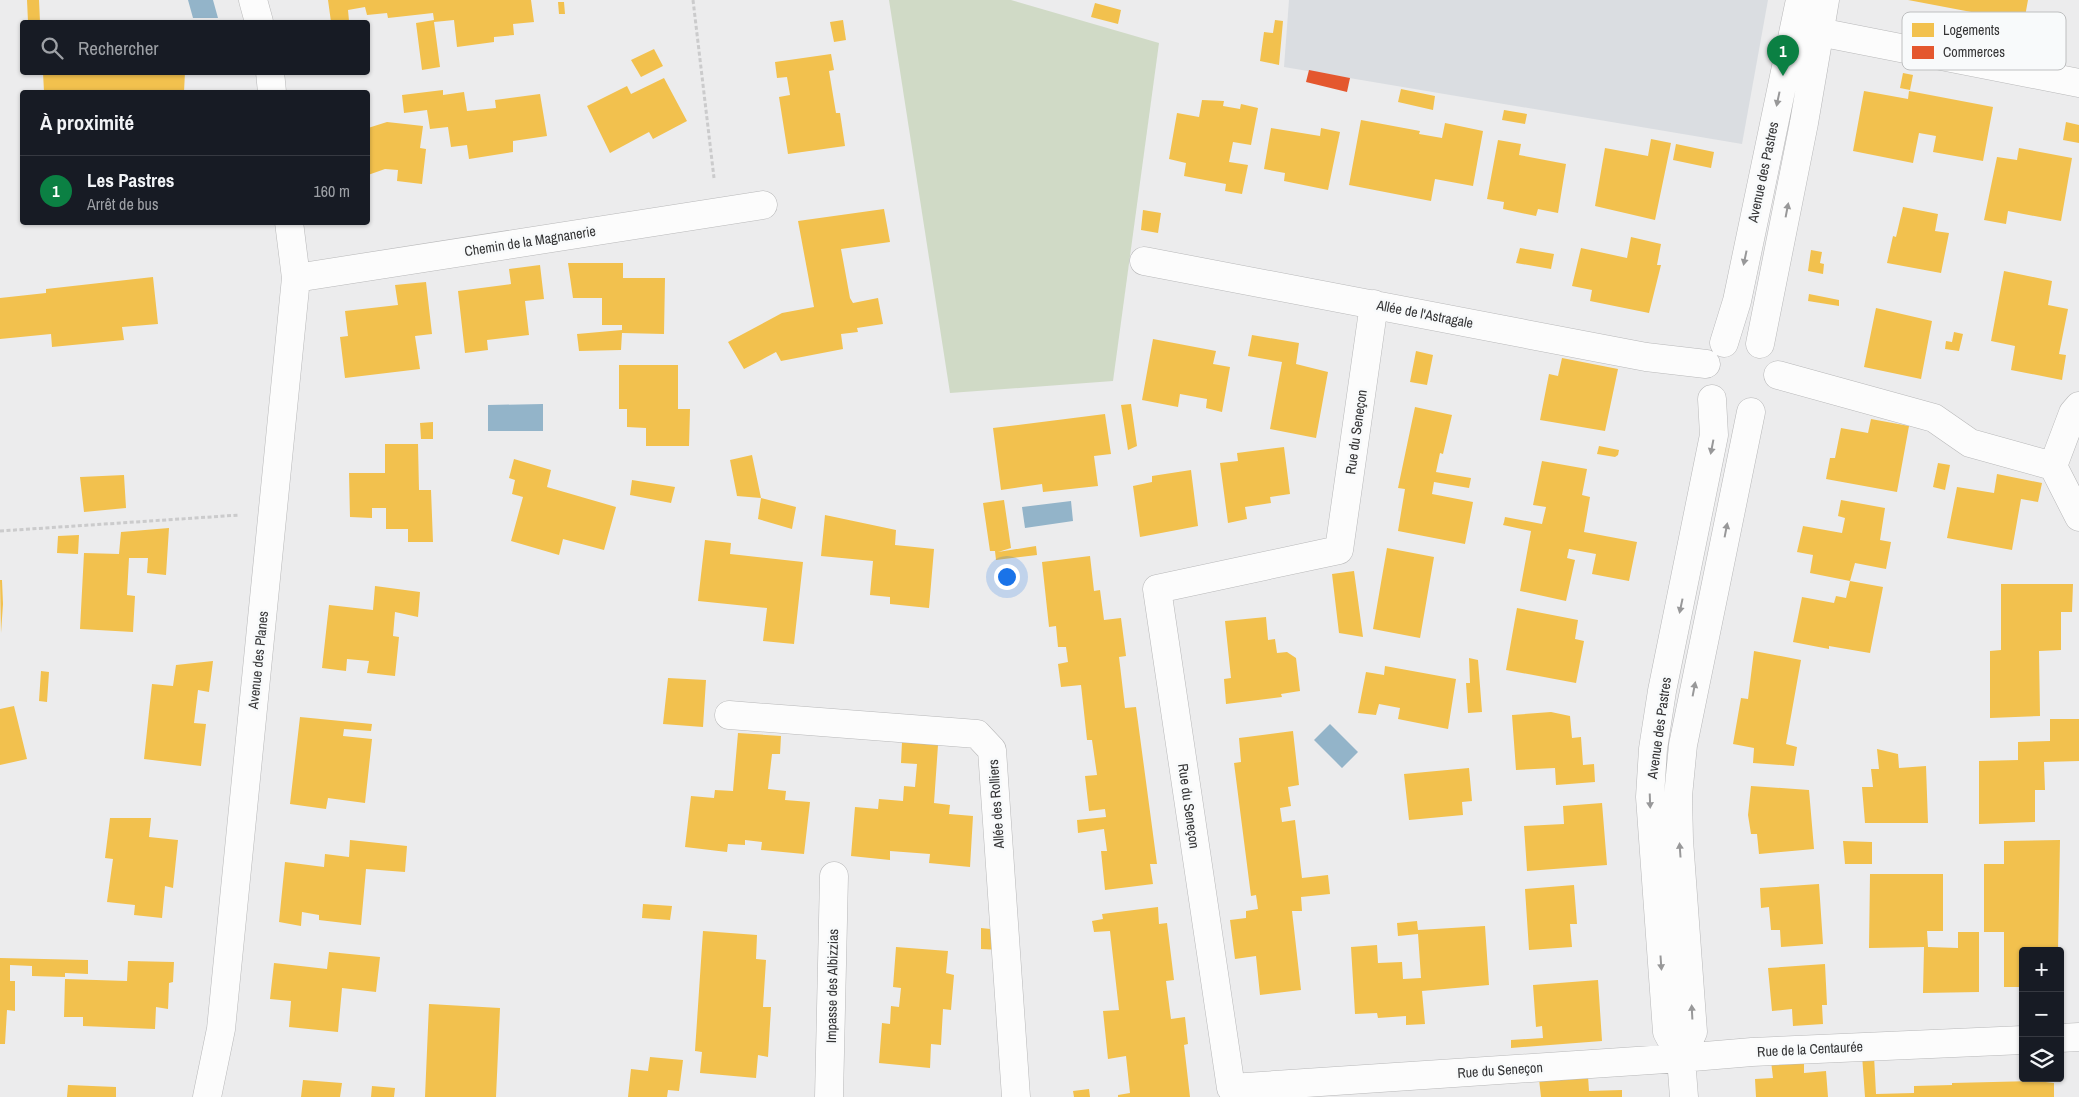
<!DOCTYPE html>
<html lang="fr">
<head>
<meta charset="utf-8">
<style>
  body { margin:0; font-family:"Archivo Narrow",sans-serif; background:#20242c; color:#f1f3f6 }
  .controls { position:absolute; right:15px; bottom:15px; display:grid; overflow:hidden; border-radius:5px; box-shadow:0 1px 4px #0004 }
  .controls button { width:45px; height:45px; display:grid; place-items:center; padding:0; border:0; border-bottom:1px solid #363941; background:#171b24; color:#f1f3f6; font:25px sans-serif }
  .you { position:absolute; left:1006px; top:576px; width:18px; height:18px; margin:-12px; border:4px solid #fff; border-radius:50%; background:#1a73e8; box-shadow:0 0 0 8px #1a73e833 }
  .badge { display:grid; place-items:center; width:32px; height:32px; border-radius:50%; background:#0b8043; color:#fff; font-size:16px; font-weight:700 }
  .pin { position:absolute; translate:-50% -41px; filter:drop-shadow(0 1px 2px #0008) }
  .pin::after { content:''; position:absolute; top:26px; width:18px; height:15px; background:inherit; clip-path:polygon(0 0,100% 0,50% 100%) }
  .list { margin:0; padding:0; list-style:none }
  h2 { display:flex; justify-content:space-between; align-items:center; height:65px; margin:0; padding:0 20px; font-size:21px }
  h2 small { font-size:16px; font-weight:400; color:#9ea1a6 }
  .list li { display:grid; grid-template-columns:32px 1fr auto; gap:15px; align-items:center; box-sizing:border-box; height:70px; padding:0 20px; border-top:1px solid #363941 }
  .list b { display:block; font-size:19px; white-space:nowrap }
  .list p { margin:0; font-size:16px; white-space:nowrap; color:#9ea1a6 }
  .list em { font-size:16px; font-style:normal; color:#9ea1a6 }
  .icon { flex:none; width:28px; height:28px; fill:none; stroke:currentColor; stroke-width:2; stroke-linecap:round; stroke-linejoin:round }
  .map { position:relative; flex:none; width:2079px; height:1097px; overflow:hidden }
  .search { position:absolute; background:#171b24; box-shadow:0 1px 4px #0004; left:20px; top:20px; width:350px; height:55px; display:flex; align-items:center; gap:12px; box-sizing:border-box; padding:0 18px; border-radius:5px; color:#9ea1a6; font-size:19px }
  .panel { position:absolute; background:#171b24; box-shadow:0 1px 4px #0004; left:20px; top:90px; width:350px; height:135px; border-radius:5px }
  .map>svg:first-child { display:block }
</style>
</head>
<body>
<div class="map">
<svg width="2079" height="1097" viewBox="0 0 2079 1097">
  <rect width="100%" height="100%" fill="#ececed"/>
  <!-- built -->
  <path fill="#dadde1" d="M1289,0H1768L1742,144L1284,67Z"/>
  <!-- green -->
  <path fill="#d0dac6" d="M889,0H1011L1159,43L1113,381L950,393Z"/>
  <!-- water -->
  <path fill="#93b4c9" d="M188,0H213L218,18H193Z
    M543,404V431H488V405Z
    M1071,501L1073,521L1025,528L1022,507Z
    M1330,724L1358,752L1342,768L1314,740Z"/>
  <!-- homes -->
  <path fill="#f2c14e" d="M27,0H39L40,22H28Z
    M328,0H531L534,22L513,24L514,35L494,37V42L457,47L454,20L434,22L440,67L422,70L416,23L434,20L433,13L388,18L387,13L367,15L365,7L348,10L349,21L331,22Z
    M1908,0H2028L2024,22Z
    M558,2H564L565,14H559Z
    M1095,3L1121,10L1118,24L1091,17Z
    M843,20L846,40L834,42L830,22Z
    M1275,20L1283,21L1279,65L1260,61L1264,32L1273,33Z
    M654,49L663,66L641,77L631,60Z
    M831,54L834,70L829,71L836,113H840L845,146L788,154L779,97L790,95L787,77L777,78L775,62Z
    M43,72H185L184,92H44Z
    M1903,73L1913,75L1910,90L1900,88Z
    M664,78L687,121L653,139L649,132L610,153L587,106L627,86L631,94Z
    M1401,89L1435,96L1433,110L1398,102Z
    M443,90V95L464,92L467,111L496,108L495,100L540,94L547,136L513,141V152L469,159L467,145L451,147L448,127L430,129L427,110L404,113L402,95Z
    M1864,91L1908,99L1909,91L1993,107L1983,161L1933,152L1936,136L1919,133L1913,163L1853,151Z
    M1202,100L1224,101L1223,106L1240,109L1241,104L1258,108L1251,145L1233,142L1229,162L1248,165L1242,194L1225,191L1226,184L1184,176L1186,163L1169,159L1177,113L1199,117Z
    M1504,110L1527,114L1525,124L1502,120Z
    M1361,120L1420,131L1419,134L1442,138L1445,123L1483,131L1473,186L1435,179L1431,201L1349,185Z
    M387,122L423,126L420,148L426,149L422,184L397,181L398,170L385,169L368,175V128Z
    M2066,122L2079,125V143L2063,140Z
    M1271,128L1320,136L1321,128L1340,132L1328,190L1284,181L1285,173L1264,169Z
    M1651,139L1671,143L1655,220L1595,206L1605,148L1648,156Z
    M1498,140L1521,144L1519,155L1566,164L1558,213L1538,209L1536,216L1503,209L1504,202L1487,199Z
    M1676,144L1714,152L1711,168L1673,160Z
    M2019,148L2072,158L2061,221L2008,211L2006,224L1984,220L1997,157L2017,160Z
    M1903,207L1938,214L1935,231L1949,233L1941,273L1887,263L1893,236L1896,237Z
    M884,209L890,242L841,249L850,298L853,303L878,298L883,324L857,328L858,332L841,334L843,349L781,361L776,352L744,369L728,342L782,313L814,307L798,221Z
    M1143,210L1161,213L1158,233L1141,230Z
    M1631,237L1661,244L1657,265H1661L1649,313L1590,301L1592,290L1572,286L1581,248L1627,258Z
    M1520,248L1554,254L1551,269L1516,263Z
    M1811,250L1822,252L1820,263L1824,264L1823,274L1808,271Z
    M568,263H623V278H665L664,334L622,333L621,350L579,351L577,334L622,330V325H602V298H573Z
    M540,265L544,299L525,301L529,335L487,340L488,350L465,353L458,291L511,284L509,269Z
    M2004,271L2052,281L2048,305L2068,309L2059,354L2066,355L2062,380L2011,370L2015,346L1991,341Z
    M153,277L158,324L122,327L124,340L52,347L51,334L0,339V298L46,293V289Z
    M426,282L432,334L415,336L420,369L345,378L340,337L348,336L345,311L398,305L395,285Z
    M1809,294L1839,300V306L1808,301Z
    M1876,308L1932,321L1921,379L1864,367Z
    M1954,332L1963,334L1959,351L1945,349L1946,341L1952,342Z
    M1252,335L1299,343L1296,364L1328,372L1316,438L1270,429L1282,362L1248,356Z
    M1153,339L1216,351L1213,364L1230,367L1222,412L1206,408L1207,399L1180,394L1178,407L1142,400Z
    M1416,351L1433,355L1427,385L1410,382Z
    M1562,358L1618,369L1605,431L1540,420L1549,374L1558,376Z
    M619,365H678V409H690L689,446H646V428L627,427V409H619Z
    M1131,404L1137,446L1128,450L1121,405Z
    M1415,407L1452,415L1443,454L1440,453L1436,472L1471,478L1469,488L1434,482L1432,494L1473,502L1465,544L1398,531L1405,489L1398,488Z
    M1105,414L1111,454L1094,456L1098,486L1043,492L1042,484L1001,490L993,428Z
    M1871,419L1909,426L1897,492L1826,479L1830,458H1835L1841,428L1868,433Z
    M433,422V439H421L420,423Z
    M385,444H418L419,490H431L433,542H408V529H386V508H372V518L350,517L349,473H385Z
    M1599,446L1619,450L1618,455L1615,457L1597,454Z
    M1284,447L1290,494L1270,497L1271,503L1245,507L1247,519L1228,523L1220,463L1238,461L1237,453Z
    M752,455L761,498L737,496L730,460Z
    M514,459L551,470L547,487L616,507L604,550L563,539L559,555L511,541L523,497L512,494L515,480L509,478Z
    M1542,461L1587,469L1582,495L1590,497L1584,532L1637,542L1629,581L1592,574L1596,554L1569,549L1567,558L1575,560L1566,601L1520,591L1531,531L1503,525L1504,522L1505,517L1542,524L1546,507L1533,505Z
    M1938,463L1950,465L1945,490L1933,487Z
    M1191,470L1198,526L1140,537L1133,486L1152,482V476Z
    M1997,474L2042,483L2038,502L2021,499L2012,550L1947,538L1957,487L1994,493Z
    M124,475L126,508L84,512L80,477Z
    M632,480L675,487L671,503L630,495Z
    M761,498L796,507L792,529L758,519Z
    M1004,500L1011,548L998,552L1036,546L1037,555L996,560L995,551H990L983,503Z
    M1841,500L1885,508L1880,540L1891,542L1886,569L1855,563L1850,581L1810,573L1813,555L1797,552L1803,526L1842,533L1845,518L1838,516Z
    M825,515L896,530L895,545L934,549L929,608L890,604V597L870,595L873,561L821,556Z
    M169,528L166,575L147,573L148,558H129L127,595L135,596L133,632L80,629L84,553L119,554L121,532Z
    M79,535L78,554L57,553L58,536Z
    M705,540L731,543L730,554L803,562L794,644L763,641L767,608L698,601Z
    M1387,548L1434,557L1420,638L1373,629Z
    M1090,556L1094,591L1100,590L1104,620L1121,618L1126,656L1119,657L1125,708L1136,707L1157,864H1150L1153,884L1105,890L1101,851H1107L1104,829L1078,833L1077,820L1106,817L1105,809L1089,811L1085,776L1097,775L1092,740H1087L1081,685L1061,687L1058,664L1068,662L1066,647H1058L1056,626L1049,627L1042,562Z
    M1354,571L1363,637L1339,633L1332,574Z
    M0,580H2L3,604L1,633Z
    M1850,581L1883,587L1870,653L1829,646V649L1793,642L1802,597L1834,603L1836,596L1846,598Z
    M2001,584H2073L2072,612H2061V650L2039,651L2040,716L1990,718V651L2001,650Z
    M375,586L420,592L418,617L395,612L393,636L399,637L395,676L367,673L369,661L347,659L346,671L322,668L329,605L373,610Z
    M1517,608L1578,620L1575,639L1584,641L1576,683L1506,670Z
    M1266,617L1268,640L1275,639L1277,653L1287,652L1296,658L1300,691L1281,694L1282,697L1226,704L1224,679L1231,678L1225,621Z
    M1754,651L1801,660L1786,744L1797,747L1794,766L1753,763L1754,748L1733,744L1741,698L1748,699Z
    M1469,658L1478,660L1482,712L1468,713L1466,683H1470Z
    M213,661L209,692L198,690L194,723L206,724L201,766L144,759L152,684L173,686L176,665Z
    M1385,666L1456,679L1448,729L1398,719L1400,708L1379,704L1376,715L1358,713L1366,672L1384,675Z
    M41,671L49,672L47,702L39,701Z
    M668,678L706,680L703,727L663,724Z
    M14,706L27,759L0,765V709Z
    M1551,712L1570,716L1572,738L1581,737L1583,765L1594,764L1595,782L1556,785L1555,768L1516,770L1512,715Z
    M300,717L372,724L371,731L344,729L343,736L372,739L365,803L328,798L326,809L290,804Z
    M2050,719H2079V761L2044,762L2045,790H2035V822L1979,824V761L2018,760V742L2050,741Z
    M1293,731L1299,785L1288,787L1291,806L1280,808L1282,822L1295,820L1302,878L1328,875L1330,894L1301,897L1302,911H1292L1301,990L1260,995L1256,956L1235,959L1230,920L1246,918V911L1258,909L1256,895L1251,896L1234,763L1241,762L1239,738Z
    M738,733L781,736L780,754H772L768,789L786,791L785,800L810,802L804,854L761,850L762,842L745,840V845L728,844L727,852L685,847L691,796L714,798L715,790L733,791Z
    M902,742L938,745L934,803L950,805L949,814L973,816L970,867L929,863L930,854L890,851V860L851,856L855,807L878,809L879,799L903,801L904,786L915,787L917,764L901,763Z
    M1877,749L1898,754L1899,768L1926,766L1928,823H1865L1862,787H1873L1871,769H1879Z
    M1469,768L1472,801L1462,802L1463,815L1409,820L1404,774Z
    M1751,786L1809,790L1814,849L1759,854L1757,834H1751L1748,815Z
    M1602,803L1607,865L1527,871L1524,826L1564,824L1563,806Z
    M110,818H151L149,837L178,840L173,888L165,886L162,918L134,915L135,905L107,902L113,859L105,858Z
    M350,840L407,846L405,872L366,869L361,925L319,920V915L302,912L301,926L279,922L285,862L324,867L325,854L349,857Z
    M2060,840L2058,951H2023V987H2004V932H1984V864H2004V841Z
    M1843,841L1872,842V864H1845Z
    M1870,874H1943V931H1927L1928,947L1958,948V932H1979V992L1923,993L1924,947L1869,948Z
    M1819,884L1823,944L1781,947L1780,930H1771L1769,907L1761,908L1760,888Z
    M1574,885L1577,924H1570L1572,947L1529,950L1525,889Z
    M643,904L672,906L670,920L642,918Z
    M1158,907L1159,924L1167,923L1174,980L1166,981L1171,1019L1185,1017L1188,1044L1184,1045L1190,1097H1118V1095L1130,1093L1126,1056L1108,1059L1103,1011L1119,1010L1110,931L1094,932L1092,921L1103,919L1102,914Z
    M1417,921L1418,930L1485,926L1489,985L1422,991L1425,1024L1406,1025V1016L1378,1018L1377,1013L1355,1014L1351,947L1377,945L1378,963L1402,962L1403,979L1421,978L1418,934L1398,936L1397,923Z
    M981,928L1000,930L1001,950L981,949Z
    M703,931L757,935L756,959L766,960L763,1007H771L768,1057L758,1055L756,1078L700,1073L702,1052L695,1051Z
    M896,947L948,951L946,973L954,975L951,1010L943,1009L941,1045L931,1044L930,1068L879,1063L882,1023L890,1024L891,1006L899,1007L901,988L893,987Z
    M329,952L380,957L376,992L342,988L338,1032L289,1027L291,1001L270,999L274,963L327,969Z
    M0,958L88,960V974L65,973V977L32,976V966L10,965V981H15V1011L7,1010L5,1044H0Z
    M128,961L174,962L173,982L169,983L168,1009L156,1007L155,1029L83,1026V1017H64L65,979L127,981Z
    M1825,964L1827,1005H1822L1823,1024L1793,1026L1792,1009L1772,1011L1768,968Z
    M1598,980L1602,1041L1511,1048V1040L1543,1038L1542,1026L1536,1027L1533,985Z
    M429,1004L500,1008L496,1097H425Z
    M1862,1055L1874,1056L1876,1094L1914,1093V1086L1952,1085V1083L2037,1081L2054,1083V1097H1865Z
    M650,1057L683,1060L679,1091L668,1090L667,1097H628L631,1069L648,1071Z
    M1804,1059V1073L1826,1071L1828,1097H1756L1755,1079L1773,1078L1771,1061Z
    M1588,1076L1589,1091L1622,1090V1097H1541L1539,1079Z
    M303,1080L342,1083L340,1097H301Z
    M68,1085L116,1087V1097H67Z
    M372,1086L395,1088L394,1097H371Z
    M1089,1089L1090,1097H1074L1073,1091Z"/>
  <!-- shops -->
  <path fill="#e4572e" d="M1309,70L1350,78L1347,92L1306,82Z"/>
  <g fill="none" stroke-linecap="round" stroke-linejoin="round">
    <defs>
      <path id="minor" d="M253,0L259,22
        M1819,32L2079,83
        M270,72L272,92
        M1144,261L1646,357L1706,364
        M296,278L763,205
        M1374,304L1339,550L1157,589L1231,1088L1681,1058L1752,1052L2023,1040
        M1724,343L1737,301L1800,0
        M1760,344L1804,123L1825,0
        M1778,375L1934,418L1970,443L2053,466
        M2079,406L2073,413L2053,466L2079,517
        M729,715L977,734L992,750L1016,1097
        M2060,1038L2079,1037
        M1681,1058L1693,1032L1679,840L1678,796L1683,745L1751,412
        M207,1097L221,1029L296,278L289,222
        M829,1097L834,876
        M1684,1097L1681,1058L1667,1032L1650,797L1653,749L1662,691L1714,435L1712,399"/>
    </defs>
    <!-- minor casing -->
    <use href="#minor" stroke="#b8b8b9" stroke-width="29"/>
    <!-- path -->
    <path stroke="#cbcbcc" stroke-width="3" stroke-dasharray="4 2.5" stroke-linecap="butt" d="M693,0L714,178
      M0,531L240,515"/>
    <!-- minor -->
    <use href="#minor" stroke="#fcfcfc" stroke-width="28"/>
  </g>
  <!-- one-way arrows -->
  <defs><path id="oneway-solid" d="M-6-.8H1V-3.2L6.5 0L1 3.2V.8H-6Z" transform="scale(1.25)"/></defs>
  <g fill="#989899">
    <use href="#oneway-solid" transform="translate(1778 99) rotate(102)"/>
    <use href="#oneway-solid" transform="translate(1787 210) rotate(-79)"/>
    <use href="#oneway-solid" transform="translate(1745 258) rotate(102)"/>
    <use href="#oneway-solid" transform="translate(1712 447) rotate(101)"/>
    <use href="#oneway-solid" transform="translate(1726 530) rotate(-79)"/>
    <use href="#oneway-solid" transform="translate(1681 606) rotate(102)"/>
    <use href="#oneway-solid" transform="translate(1694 689) rotate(-79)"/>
    <use href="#oneway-solid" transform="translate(1650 801) rotate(88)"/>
    <use href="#oneway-solid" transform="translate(1680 850) rotate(-94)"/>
    <use href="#oneway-solid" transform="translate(1661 963) rotate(86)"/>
    <use href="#oneway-solid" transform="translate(1692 1012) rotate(-93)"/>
  </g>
  <g text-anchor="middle" stroke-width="5" stroke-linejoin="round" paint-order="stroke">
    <!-- street labels -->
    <g font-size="14" fill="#353536" stroke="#f8fafb">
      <text transform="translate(1763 172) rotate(-78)" y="5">Avenue des Pastres</text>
      <text transform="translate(530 241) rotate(-9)" y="5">Chemin de la Magnanerie</text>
      <text transform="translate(1425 314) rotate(11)" y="5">Allée de l'Astragale</text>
      <text transform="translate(1356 432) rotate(-82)" y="5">Rue du Seneçon</text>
      <text transform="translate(258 660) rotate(-84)" y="5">Avenue des Planes</text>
      <text transform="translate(1659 728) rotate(-82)" y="5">Avenue des Pastres</text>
      <text transform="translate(996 804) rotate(-94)" y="5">Allée des Rolliers</text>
      <text transform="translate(1189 806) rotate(82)" y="5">Rue du Seneçon</text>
      <text transform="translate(832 986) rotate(-89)" y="5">Impasse des Albizzias</text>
      <text transform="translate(1810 1049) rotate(-3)" y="5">Rue de la Centaurée</text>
      <text transform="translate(1500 1070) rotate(-4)" y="5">Rue du Seneçon</text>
    </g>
  </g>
  <!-- legend -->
  <rect x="1902" y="12" width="164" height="58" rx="8" fill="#f8fafb" stroke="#bebfc0" stroke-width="1"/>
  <rect x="1912" y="23" width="22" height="14" fill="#f2c14e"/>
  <rect x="1912" y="46" width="22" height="13" fill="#e4572e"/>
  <g font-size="14" fill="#353536">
    <text x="1943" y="35">Logements</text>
    <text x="1943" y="57">Commerces</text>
  </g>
</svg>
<div class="controls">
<button>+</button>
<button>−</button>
<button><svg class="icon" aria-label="layers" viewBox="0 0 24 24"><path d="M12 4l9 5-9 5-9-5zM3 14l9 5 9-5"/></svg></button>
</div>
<div class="you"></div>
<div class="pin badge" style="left:1783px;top:76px">1</div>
<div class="search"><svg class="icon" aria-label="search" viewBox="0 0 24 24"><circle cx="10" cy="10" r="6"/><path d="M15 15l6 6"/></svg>Rechercher</div>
<section class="panel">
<h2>À proximité<small></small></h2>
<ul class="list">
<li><span class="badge">1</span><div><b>Les Pastres</b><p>Arrêt de bus</p></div><em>160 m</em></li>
</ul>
</section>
</div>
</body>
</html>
